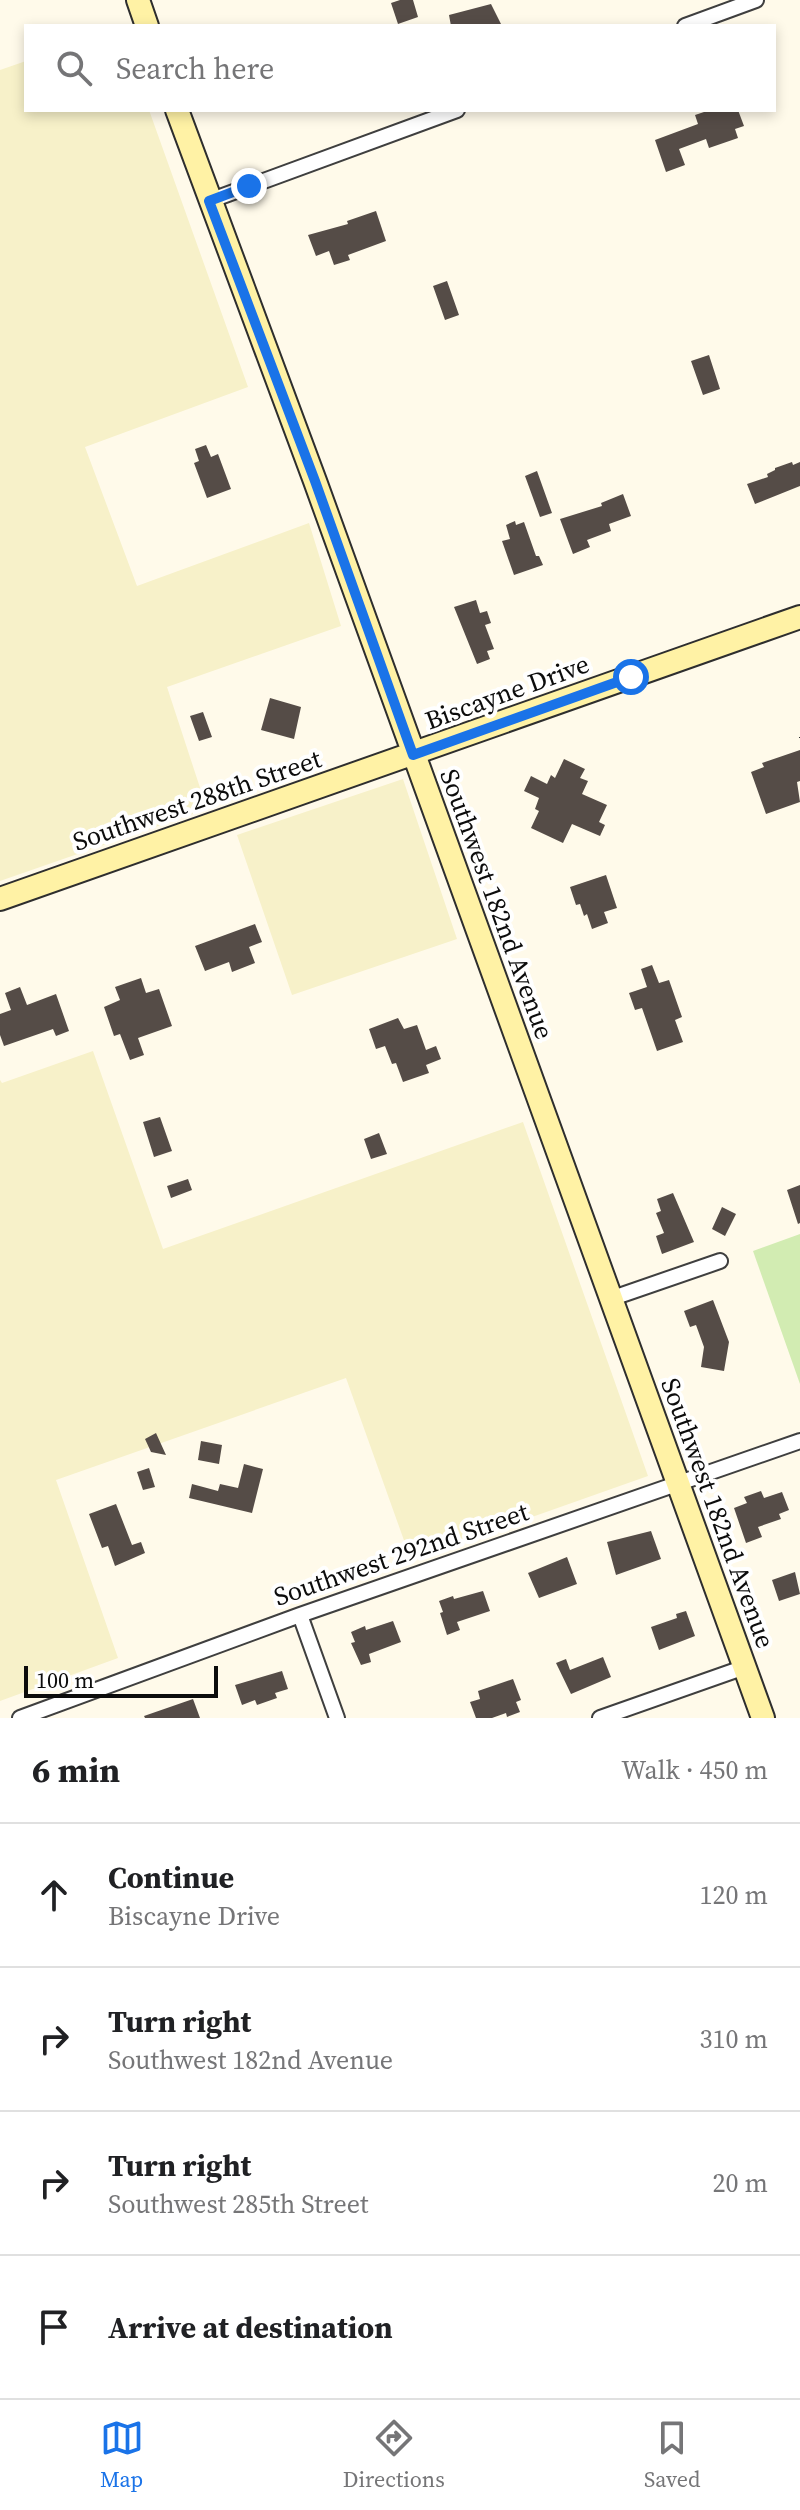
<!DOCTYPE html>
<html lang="en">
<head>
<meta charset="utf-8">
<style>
  body { margin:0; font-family:"Source Serif 4",serif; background:#f6f6f6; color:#202124 }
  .scale { position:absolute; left:24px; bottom:20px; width:194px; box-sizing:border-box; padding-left:8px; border:4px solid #0c0c0c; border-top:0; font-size:22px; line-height:28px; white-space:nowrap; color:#0c0c0c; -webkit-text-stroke:6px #fff; paint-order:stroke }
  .stop { position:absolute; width:24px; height:24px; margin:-18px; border:6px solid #1a73e8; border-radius:50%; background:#fff }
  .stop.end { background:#1a73e8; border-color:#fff; box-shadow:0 2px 8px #0008 }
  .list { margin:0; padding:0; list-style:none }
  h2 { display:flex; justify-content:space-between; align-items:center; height:104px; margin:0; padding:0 32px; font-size:34px }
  h2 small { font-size:26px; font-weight:400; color:#757577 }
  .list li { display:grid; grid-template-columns:52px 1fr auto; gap:24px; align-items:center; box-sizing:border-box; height:144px; padding:0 32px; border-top:2px solid #e0e0e0 }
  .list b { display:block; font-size:30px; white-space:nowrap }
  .list p { margin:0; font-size:26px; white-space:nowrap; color:#757577 }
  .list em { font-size:26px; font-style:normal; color:#757577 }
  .icon { flex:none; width:44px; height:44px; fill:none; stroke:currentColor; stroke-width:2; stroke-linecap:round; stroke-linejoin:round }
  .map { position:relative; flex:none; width:800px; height:1718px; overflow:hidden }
  .search { position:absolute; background:#fff; box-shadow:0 4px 12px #0003; left:24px; right:24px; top:24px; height:88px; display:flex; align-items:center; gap:20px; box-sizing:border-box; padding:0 28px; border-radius:0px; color:#757577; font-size:30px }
  .sheet { height:680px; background:#fff }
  nav { display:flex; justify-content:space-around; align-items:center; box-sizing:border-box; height:112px; border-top:2px solid #e0e0e0; background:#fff; font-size:22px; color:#757577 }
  nav a { display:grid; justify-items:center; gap:4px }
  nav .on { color:#1a73e8 }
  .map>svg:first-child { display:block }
</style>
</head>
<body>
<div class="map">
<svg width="800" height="1718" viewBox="0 0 800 1718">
  <rect width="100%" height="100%" fill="#fffaea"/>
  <!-- farmland -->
  <path fill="#f7f1c9" d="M26,61V110H149L248,387L85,447L137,586L309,523L341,626L167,687L207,809L0,881V70Z
    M403,779L457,939L292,995L237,835Z
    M93,1051L163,1249L523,1122L648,1476L411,1560L346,1378L56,1480L118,1658L0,1701V1080L2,1083Z"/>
  <!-- green -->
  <path fill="#d2ecb2" d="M800,1234V1384L753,1251Z"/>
  <!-- building -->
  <path fill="#554c47" d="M400,0H413L418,17L398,24L391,3Z
    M491,4L501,24L495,26H451L449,15Z
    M710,110H738L744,126L735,129L738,138L709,148L706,139L679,149L685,165L666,172L655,140L698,124L695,115Z
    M376,211L386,241L348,255L350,260L334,265L329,251L316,256L308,235L348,224L347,221Z
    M447,281L459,315L445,320L433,286Z
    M709,355L720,389L703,395L691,361Z
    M206,445L211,457L218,454L231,489L207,498L194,463L199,461L195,449Z
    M792,462L793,465L800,462V486L755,504L747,484L768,477L767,474L775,470V468Z
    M537,471L552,513L540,517L525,476Z
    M623,494L631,516L609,524L611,531L587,540L590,547L573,554L560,519L602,506L601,503Z
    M515,521L516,525L524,522L536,556H539L543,565L514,575L502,541L510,539L506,525Z
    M476,600L480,613L487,611L491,623L485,625L494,649L487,651L490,659L477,664L454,607Z
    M270,698L301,707L294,739L261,730Z
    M203,712L212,737L199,741L190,716Z
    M800,750V781L797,782L800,802L766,814L751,772L764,767L762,763Z
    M564,759L585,769L580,778L588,781L582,794L607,805L599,822L605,825L600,836L572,824L563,843L531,828L539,811L535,809L539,798L524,791L531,776L547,784L551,775L555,778Z
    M606,875L617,908L604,912L608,923L592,929L587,914L584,916L580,904L576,905L570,887Z
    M255,924L262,942L249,947L255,963L232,972L229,962L205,971L195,946Z
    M652,965L659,983L669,980L682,1017L675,1020L683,1042L657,1051L642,1008L635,1010L629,993L647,987L641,969Z
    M141,978L146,993L159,989L172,1026L138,1038L144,1055L130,1060L120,1034L114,1036L104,1007L120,1000L115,987Z
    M20,987L27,1005L56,994L69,1031L56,1036L53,1029L4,1046L0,1035V1014L11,1010L5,993Z
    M398,1018L404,1029L417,1025L426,1050L436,1046L441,1059L426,1065L429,1073L403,1082L396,1063L392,1064L385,1046L376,1049L369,1029Z
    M160,1117L172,1151L154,1157L143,1122Z
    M379,1133L387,1154L371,1159L364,1139Z
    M188,1179L192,1190L171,1198L167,1186Z
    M800,1185V1223L798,1224L787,1190Z
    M673,1193L694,1242L662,1254L656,1236L664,1233L656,1213L661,1211L657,1199Z
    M722,1207L736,1214L725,1236L712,1229Z
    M713,1300L729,1342L724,1371L701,1367L704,1347L696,1325L690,1327L684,1311Z
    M156,1433L166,1455L151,1452L145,1439Z
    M201,1441L222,1445L219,1464L198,1460Z
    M244,1464L263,1469L252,1513L189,1498L192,1484L218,1491L220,1484L238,1488Z
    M149,1468L155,1487L143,1490L137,1472Z
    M761,1491L764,1498L782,1492L789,1510L779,1514L781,1519L758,1527L762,1537L746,1543L734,1508L747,1503L744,1497Z
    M116,1504L132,1545L141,1542L145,1553L115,1566L108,1546L102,1548L89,1514Z
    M651,1531L661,1559L616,1575L607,1542Z
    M567,1557L577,1584L539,1598L528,1573Z
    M795,1572L800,1594L779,1601L772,1580Z
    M483,1591L490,1611L457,1622L460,1630L447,1635L440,1613L443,1612L439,1601L453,1596L454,1599Z
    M686,1611L695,1636L659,1650L651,1627L677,1618L676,1614Z
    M393,1621L401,1642L369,1654L371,1662L361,1665L351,1643L355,1642L351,1632L365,1626L366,1630Z
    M603,1657L611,1677L571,1694L556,1663L566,1659L570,1670Z
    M282,1671L288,1689L275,1693L277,1698L257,1705L255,1700L242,1705L235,1685Z
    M513,1679L521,1700L516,1702L520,1712L507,1717L506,1713L492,1718H476L470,1702L480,1699L478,1691Z
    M193,1699L200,1718H145L144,1716Z"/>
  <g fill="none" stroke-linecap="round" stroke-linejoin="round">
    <defs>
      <path id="street" d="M685,26L756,0
        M209,201L457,110
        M610,1299L720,1261
        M300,1615L337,1718
        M20,1718L300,1615L800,1441
        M600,1718L745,1667"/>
      <path id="secondary" d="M138,0L147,26
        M177,110L315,481L763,1718
        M0,899L800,617"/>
    </defs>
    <!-- street casing -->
    <use href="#street" stroke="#3f3f3f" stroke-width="18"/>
    <!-- secondary casing -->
    <use href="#secondary" stroke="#2e2e2e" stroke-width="26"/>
    <!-- path -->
    <path stroke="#2e2e2e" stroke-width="2" stroke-dasharray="8 4" stroke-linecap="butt" d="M800,737V738"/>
    <!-- street -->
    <use href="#street" stroke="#fff" stroke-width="14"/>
    <!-- secondary -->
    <use href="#secondary" stroke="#fff2a5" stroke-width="22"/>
  </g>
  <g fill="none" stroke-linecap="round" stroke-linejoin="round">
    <!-- route -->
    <path stroke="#1a73e8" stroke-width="10" d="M249,186L209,201L315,481L413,755L631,677"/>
  </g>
  <g text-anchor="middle" stroke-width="8" stroke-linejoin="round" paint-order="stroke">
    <!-- street labels -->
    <g font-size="26" fill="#0c0c0c" stroke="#fff">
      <text transform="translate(507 692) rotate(-20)" y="9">Biscayne Drive</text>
      <text transform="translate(197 800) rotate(-19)" y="9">Southwest 288th Street</text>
      <text transform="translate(497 904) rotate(70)" y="9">Southwest 182nd Avenue</text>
      <text transform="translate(718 1513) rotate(70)" y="9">Southwest 182nd Avenue</text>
      <text transform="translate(401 1554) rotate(-19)" y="9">Southwest 292nd Street</text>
    </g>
  </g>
</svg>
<div class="scale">100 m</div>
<div class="stop" style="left:631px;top:677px"></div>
<div class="stop end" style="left:249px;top:186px"></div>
<div class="search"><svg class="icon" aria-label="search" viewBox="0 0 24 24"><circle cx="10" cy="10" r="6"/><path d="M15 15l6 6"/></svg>Search here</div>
</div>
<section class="sheet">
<h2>6 min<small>Walk · 450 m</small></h2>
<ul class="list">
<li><svg class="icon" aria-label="ahead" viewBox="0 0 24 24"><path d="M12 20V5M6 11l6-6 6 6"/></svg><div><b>Continue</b><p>Biscayne Drive</p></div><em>120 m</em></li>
<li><svg class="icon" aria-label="right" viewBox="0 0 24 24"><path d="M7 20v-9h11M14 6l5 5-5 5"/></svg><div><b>Turn right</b><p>Southwest 182nd Avenue</p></div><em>310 m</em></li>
<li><svg class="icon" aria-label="right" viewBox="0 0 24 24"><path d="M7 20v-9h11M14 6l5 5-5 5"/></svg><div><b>Turn right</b><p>Southwest 285th Street</p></div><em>20 m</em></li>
<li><svg class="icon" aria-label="arrive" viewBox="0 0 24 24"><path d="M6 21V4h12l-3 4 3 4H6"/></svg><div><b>Arrive at destination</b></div></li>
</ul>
</section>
<nav>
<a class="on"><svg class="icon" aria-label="map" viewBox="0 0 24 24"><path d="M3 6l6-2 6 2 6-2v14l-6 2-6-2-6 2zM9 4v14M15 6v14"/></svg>Map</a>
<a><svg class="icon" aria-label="directions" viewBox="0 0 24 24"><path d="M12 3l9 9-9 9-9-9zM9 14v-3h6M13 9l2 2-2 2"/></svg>Directions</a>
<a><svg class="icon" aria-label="saved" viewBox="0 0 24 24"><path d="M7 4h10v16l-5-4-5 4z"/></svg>Saved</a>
</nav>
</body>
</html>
